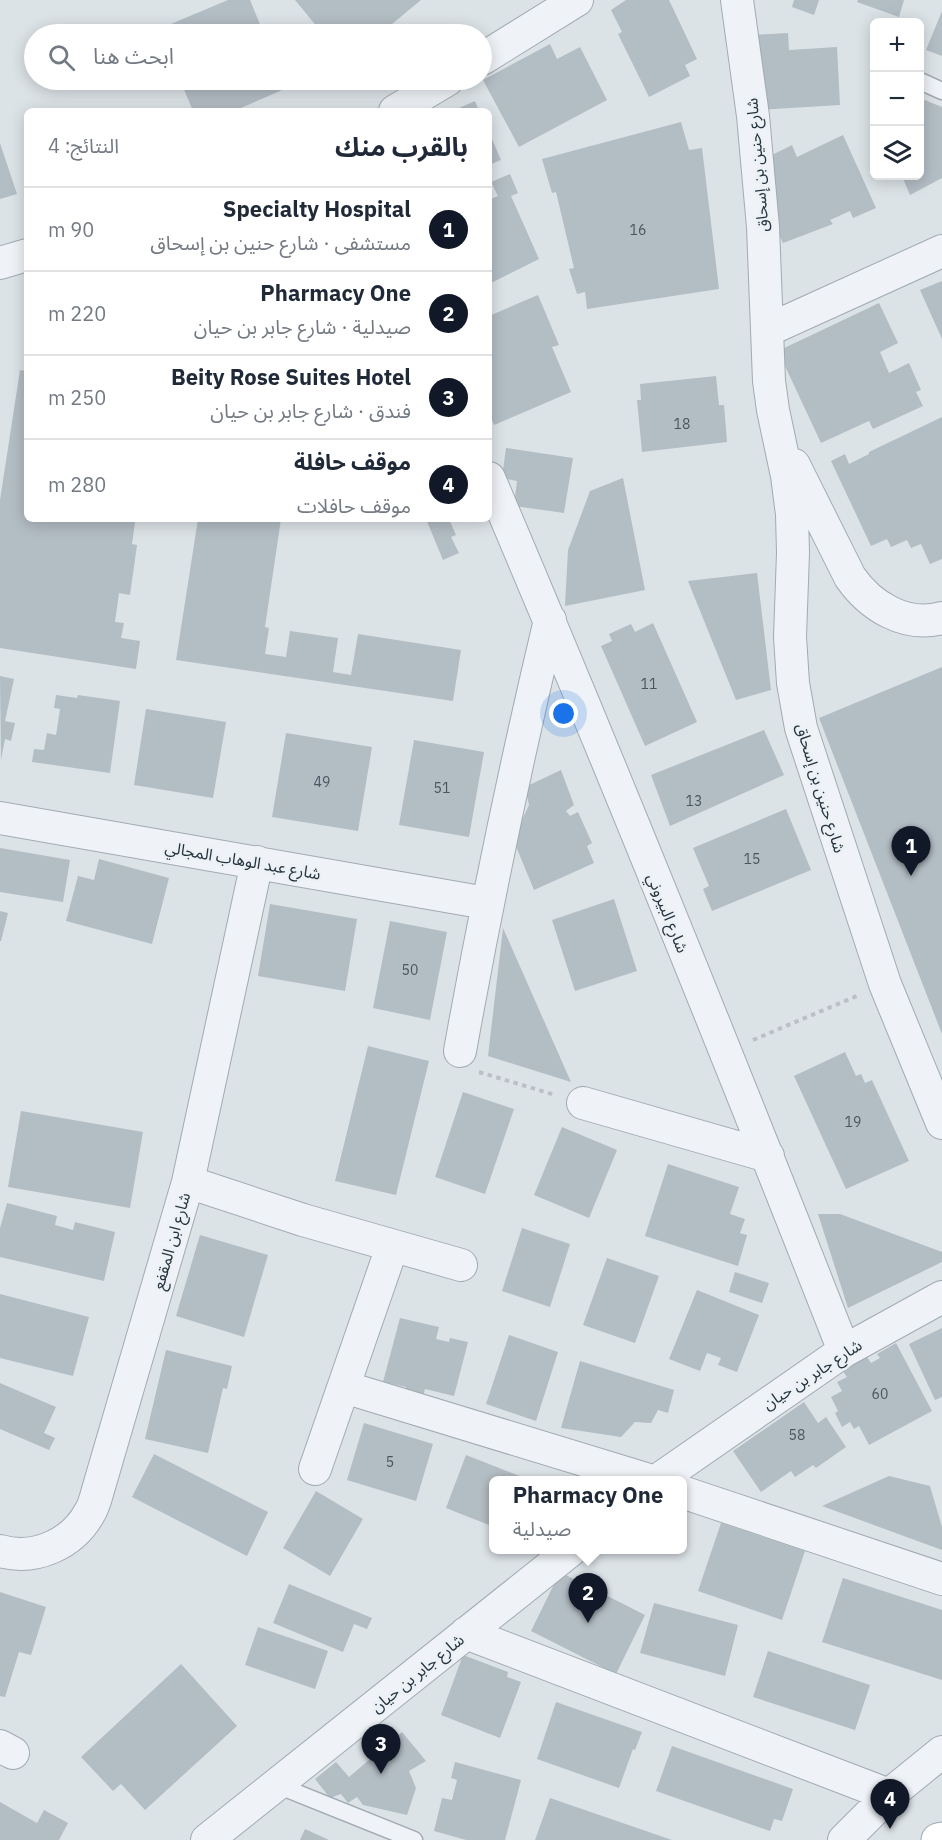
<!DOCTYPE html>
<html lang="ar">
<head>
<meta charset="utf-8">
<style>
  body { margin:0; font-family:"IBM Plex Sans","Noto Sans Arabic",sans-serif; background:#f2f2f3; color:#1f2937; direction:rtl }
  .controls { position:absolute; right:18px; top:18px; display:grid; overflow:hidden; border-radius:9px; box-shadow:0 3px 15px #0003 }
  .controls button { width:54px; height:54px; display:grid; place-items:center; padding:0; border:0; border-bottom:2px solid #e0e1e3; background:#fff; color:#1f2937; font:30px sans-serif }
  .you { position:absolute; left:564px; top:714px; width:21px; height:21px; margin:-15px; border:4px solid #fff; border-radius:50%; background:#1a73e8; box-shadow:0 0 0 9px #1a73e833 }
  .badge { display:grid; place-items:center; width:39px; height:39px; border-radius:50%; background:#111827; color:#fff; font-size:20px; font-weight:700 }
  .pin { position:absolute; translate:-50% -50px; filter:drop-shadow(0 2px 3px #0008) }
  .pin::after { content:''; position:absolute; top:32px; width:21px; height:18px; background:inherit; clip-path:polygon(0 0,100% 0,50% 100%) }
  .popup { position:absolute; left:489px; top:1476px; width:198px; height:78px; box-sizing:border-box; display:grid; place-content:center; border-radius:9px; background:#fff; filter:drop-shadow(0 2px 4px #0005); font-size:20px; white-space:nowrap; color:#747a83 }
  .popup b { font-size:22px; color:#1f2937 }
  .popup::after { content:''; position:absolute; left:50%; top:100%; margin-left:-12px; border:12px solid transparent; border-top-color:#fff }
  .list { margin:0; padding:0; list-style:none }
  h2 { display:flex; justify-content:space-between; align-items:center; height:78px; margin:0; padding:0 24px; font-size:26px }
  h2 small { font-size:20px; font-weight:400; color:#747a83 }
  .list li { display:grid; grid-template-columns:39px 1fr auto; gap:18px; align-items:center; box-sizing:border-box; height:84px; padding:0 24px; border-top:2px solid #e0e1e3 }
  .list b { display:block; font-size:22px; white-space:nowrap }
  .list p { margin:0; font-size:20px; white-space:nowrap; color:#747a83 }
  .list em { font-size:20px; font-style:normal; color:#747a83 }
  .icon { flex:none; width:33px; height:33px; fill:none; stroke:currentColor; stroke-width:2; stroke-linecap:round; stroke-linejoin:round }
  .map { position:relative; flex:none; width:942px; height:1840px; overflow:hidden; direction:ltr }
  .search { position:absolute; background:#fff; box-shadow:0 3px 15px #0003; left:24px; top:24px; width:468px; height:66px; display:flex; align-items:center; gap:15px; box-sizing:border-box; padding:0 21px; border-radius:33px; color:#747a83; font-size:22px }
  .panel { position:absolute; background:#fff; box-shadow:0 3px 15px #0003; left:24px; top:108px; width:468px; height:414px; border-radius:9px; direction:rtl }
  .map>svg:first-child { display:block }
</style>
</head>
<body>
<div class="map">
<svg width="942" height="1840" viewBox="0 0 942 1840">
  <rect width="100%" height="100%" fill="#dce3e7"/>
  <!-- building -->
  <path fill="#b3bdc4" d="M228,0H250L264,34H161L159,29Z
    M295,0H421L380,34H323Z
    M626,0H669L697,59L685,65L690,76L649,97L618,34L622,32L611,10Z
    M794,0H819L814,15L792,7Z
    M858,0H904L899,17L857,2Z
    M942,11V56L926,50Z
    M788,33L789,50L837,47L840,105L757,110L752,35Z
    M550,44L557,59L580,47L607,100L519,147L483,80Z
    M180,80H283L287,88L234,111H193Z
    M920,98L942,107V178L910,195L902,176H920Z
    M475,101L479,111H452Z
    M681,122L689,150L702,148L719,289L587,309L585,292L577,294L569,269L574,268L556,192L552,193L542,159Z
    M489,132L501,160L489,165Z
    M843,135L876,208L853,218L850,211L830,220L833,224L783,243L764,202L768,157L792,145L797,157Z
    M0,143L17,194L0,199Z
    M510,174L518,193L511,196L539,259L489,284V200L498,196L491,182Z
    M942,281V339L920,290Z
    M538,295L559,345L552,347L571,392L494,425L489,414V316Z
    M879,303L898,343L880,352L889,373L909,363L921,390L916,392L923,406L873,429L869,421L821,443L778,351Z
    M20,370L27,371V519H115L135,522L132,544L137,545L130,595L119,593L115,622L124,623L121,638L140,641L136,669L0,648V500Z
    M716,376L719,405H724L727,442L642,452L637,400H641L640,384Z
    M942,417V559L930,564L921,544L911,548L907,540L891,547L887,539L871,546L831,461L845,454L849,464L869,454V452Z
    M506,448L573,458L564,513L514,506L517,481L502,478Z
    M623,478L645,590L565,606L568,550L590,491Z
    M198,519H281L265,627L269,628L265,654L286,657L290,631L338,638L333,672L351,675L358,634L461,650L453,701L176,660Z
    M426,519H449L456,535L451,537L459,553L443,560Z
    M757,573L771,690L736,700L688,581Z
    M653,623L697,722L645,746L601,646L612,641L609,634L631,624L635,632Z
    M942,667V1034L819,718Z
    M0,676L14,679L5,721L15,723L11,741L5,739L1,760Z
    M56,695L77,698L78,695L120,701L110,773L32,762L34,749L44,750L47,733L56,735L60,709L54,708Z
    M146,709L226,722L213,798L134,785Z
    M764,730L784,775L670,826L651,775Z
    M286,733L372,747L358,831L272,817Z
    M414,740L484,752L469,837L399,825Z
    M561,770L574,805L566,811L570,816L578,812L592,843L587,846L594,863L534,890L513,839L529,805L525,787Z
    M786,809L811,870L712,911L703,889L709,886L693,848Z
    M0,848L70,860L63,902L0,892Z
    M99,859L169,878L152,944L66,921L78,876L94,880Z
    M614,899L637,971L575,991L552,920Z
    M270,904L357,919L345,991L258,976Z
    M0,911L8,913L1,941H0Z
    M390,921L447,932L430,1020L373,1008Z
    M503,928L571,1082L488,1056Z
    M368,1046L429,1061L396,1195L335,1181Z
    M845,1052L856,1076L861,1074L865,1083L872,1080L909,1161L846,1189L794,1076Z
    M463,1092L514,1109L485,1194L435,1177Z
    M21,1111L143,1132L130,1208L8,1187Z
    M562,1127L617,1150L589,1218L534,1195Z
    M668,1164L739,1187L730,1214L745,1219L740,1233L747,1235L738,1266L645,1236Z
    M7,1203L57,1216L55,1225L73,1230L75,1222L115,1232L104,1281L0,1257V1228Z
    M818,1214H840L942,1252V1262L848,1308Z
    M522,1228L570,1244L550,1307L502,1291Z
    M200,1235L268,1255L244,1337L176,1316Z
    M607,1258L659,1276L635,1343L583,1325Z
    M735,1272L769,1283L762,1303L729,1292Z
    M697,1290L759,1315L737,1372L718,1365L721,1358L707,1353L700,1371L669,1359Z
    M0,1294L89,1317L73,1376L0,1358Z
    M400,1318L439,1327L436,1339L449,1342L450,1338L468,1342L454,1396L425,1389L423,1397L405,1393L406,1387L383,1382Z
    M942,1328V1397L935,1400L909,1344Z
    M509,1335L558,1352L536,1421L486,1404Z
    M896,1343L932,1411L869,1445L859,1426L854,1429L850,1422L842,1427L835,1413L838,1411L831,1397L842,1391L837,1382L847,1377L842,1370L867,1357L871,1363L880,1358L877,1354Z
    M166,1350L232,1366L227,1389L223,1388L208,1453L145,1439Z
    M580,1361L674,1390L668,1413L658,1410L651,1423L635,1422L621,1437L561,1428Z
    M0,1383L56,1407L44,1433L55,1438L49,1450L0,1429Z
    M804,1402L818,1423L826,1417L846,1447L816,1468L813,1465L795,1477L791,1471L761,1492L733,1451Z
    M364,1423L433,1444L416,1501L347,1480Z
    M154,1454L268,1512L247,1556L132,1497Z
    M466,1455L530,1480H494V1527L446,1508Z
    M889,1476L930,1486L942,1527V1550L822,1506Z
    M316,1491L363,1519L330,1576L283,1548Z
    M721,1523L805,1551L782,1620L698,1591Z
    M560,1572L645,1615L616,1674L531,1631Z
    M843,1578L942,1610V1680L822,1642Z
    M289,1584L372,1618L367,1629L354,1624L343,1652L273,1623Z
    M0,1592L46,1607L31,1655L19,1652L5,1697L0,1696Z
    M654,1603L738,1625L725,1676L640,1653Z
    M258,1627L328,1651L315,1689L245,1665Z
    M768,1651L870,1685L855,1730L753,1697Z
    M463,1655L508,1672L507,1677L521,1682L500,1738L441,1715Z
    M181,1664L237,1726L145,1810L121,1784L113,1791L81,1757Z
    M556,1702L642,1732L635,1750L633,1749L619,1788L537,1759Z
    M402,1732L426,1761L409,1771L416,1788L407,1815L363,1805L357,1797L348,1803L341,1794L330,1798L315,1779L336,1762L349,1777Z
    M672,1746L793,1789L782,1821L774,1819L770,1831L656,1791Z
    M455,1762L521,1780L505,1840H466L434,1831L442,1798L452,1800L457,1780L451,1778Z
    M550,1798L672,1840H535Z
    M0,1802L37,1823L44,1810L68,1823L59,1840H0Z
    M305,1829L329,1840H300Z"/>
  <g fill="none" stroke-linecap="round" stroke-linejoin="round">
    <defs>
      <path id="service" d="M920,81L942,91
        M277,1785L414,1840"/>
      <path id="minor" d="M737,0L753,116L763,227L769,381L773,410L787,476L792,514L793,553L790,637L793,683L801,728L885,984L942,1123
        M482,59L577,0
        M395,111L447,80
        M0,263L27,255
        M768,330L942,251
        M794,465L850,577C870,606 905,628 942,618
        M489,478C612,767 729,1058 844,1351
        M0,818L486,903
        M460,1051C486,906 516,763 550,620
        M583,1103L768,1156
        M188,1182L303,1220L461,1265
        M344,1387L649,1480
        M315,1469L392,1247
        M658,1480L844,1351L942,1297
        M682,1492L942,1579
        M0,1551C35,1561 73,1544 90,1512C94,1506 96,1497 98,1490L188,1182L257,862
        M466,1633L889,1795
        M0,1746L13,1753
        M207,1840L571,1550
        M844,1840L889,1795L942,1752"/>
      <path id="primary" d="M938,1840L942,1839"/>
    </defs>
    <!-- service casing -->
    <use href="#service" stroke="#a1abb1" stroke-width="19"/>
    <!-- minor casing -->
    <use href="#minor" stroke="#a1abb1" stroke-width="34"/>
    <!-- primary casing -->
    <use href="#primary" stroke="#9ba9b4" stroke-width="35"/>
    <!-- path -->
    <path stroke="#bac0c6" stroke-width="4" stroke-dasharray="4.5 4.5" stroke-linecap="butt" d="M753,1040L859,995
      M479,1072L555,1095"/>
    <!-- service -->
    <use href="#service" stroke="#eff2f6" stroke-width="16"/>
    <!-- minor -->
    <use href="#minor" stroke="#eff2f6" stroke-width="32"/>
    <!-- primary -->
    <use href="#primary" stroke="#fff" stroke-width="33"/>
  </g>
  <g text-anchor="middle" stroke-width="5" stroke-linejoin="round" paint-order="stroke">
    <!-- number labels -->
    <g font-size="14" fill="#485660">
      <text x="638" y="235">16</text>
      <text x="682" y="429">18</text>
      <text x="649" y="689">11</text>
      <text x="322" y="787">49</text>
      <text x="442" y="793">51</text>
      <text x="694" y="806">13</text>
      <text x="752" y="864">15</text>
      <text x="410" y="975">50</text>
      <text x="853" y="1127">19</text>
      <text x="880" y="1399">60</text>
      <text x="797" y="1440">58</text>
      <text x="390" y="1467">5</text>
    </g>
    <!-- street labels -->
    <g font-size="16" fill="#25333e" stroke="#ecf1f5">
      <text transform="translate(757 165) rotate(-95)" y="6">شارع حنين بن إسحاق</text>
      <text transform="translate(821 788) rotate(73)" y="6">شارع حنين بن إسحاق</text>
      <text transform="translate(243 860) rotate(10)" y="6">شارع عبد الوهاب المجالي</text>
      <text transform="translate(668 913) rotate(68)" y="6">شارع البيروني</text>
      <text transform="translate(171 1241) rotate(-74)" y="6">شارع ابن المقفع</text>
      <text transform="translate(812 1374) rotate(-33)" y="6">شارع جابر بن حيان</text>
      <text transform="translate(417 1673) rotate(-39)" y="6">شارع جابر بن حيان</text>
    </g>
  </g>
</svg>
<div class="controls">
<button>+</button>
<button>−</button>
<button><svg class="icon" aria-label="layers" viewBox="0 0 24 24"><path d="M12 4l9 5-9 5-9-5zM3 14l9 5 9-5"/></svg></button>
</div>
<div class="you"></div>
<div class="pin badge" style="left:911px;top:876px">1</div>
<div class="pin badge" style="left:588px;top:1623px">2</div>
<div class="popup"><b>Pharmacy One</b>صيدلية</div>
<div class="pin badge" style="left:381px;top:1774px">3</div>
<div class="pin badge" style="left:890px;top:1829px">4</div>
<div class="search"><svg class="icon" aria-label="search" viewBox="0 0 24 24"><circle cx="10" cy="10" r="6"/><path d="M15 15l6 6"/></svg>ابحث هنا</div>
<section class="panel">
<h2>بالقرب منك<small>النتائج: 4</small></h2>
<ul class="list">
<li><span class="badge">1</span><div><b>Specialty Hospital</b><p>مستشفى · شارع حنين بن إسحاق</p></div><em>90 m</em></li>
<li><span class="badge">2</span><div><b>Pharmacy One</b><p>صيدلية · شارع جابر بن حيان</p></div><em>220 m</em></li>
<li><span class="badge">3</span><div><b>Beity Rose Suites Hotel</b><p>فندق · شارع جابر بن حيان</p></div><em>250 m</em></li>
<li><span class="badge">4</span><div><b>موقف حافلة</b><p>موقف حافلات</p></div><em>280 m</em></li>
</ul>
</section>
</div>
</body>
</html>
